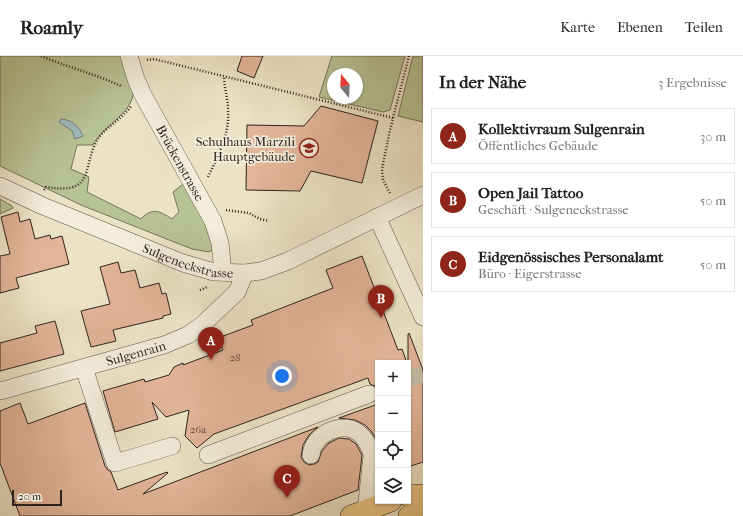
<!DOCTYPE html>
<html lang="de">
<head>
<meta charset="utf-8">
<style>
  body { margin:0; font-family:"IM FELL French Canon",serif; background:#f6f6f6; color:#202124 }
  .controls { position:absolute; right:12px; bottom:12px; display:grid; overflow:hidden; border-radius:0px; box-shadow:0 1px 3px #0004 }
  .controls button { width:36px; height:36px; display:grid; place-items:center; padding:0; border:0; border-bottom:1px solid #e0e0e0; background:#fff; color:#202124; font:20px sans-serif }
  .compass { position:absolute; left:327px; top:12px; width:36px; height:36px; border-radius:50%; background:#fff; box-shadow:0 1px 3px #0004; rotate:342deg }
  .scale { position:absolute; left:12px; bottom:10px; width:50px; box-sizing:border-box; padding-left:4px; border:2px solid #2e221e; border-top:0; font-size:11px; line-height:14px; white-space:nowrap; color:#2e221e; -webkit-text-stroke:3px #f3eddb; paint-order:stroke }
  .you { position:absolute; left:282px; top:320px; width:14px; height:14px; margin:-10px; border:3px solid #fff; border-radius:50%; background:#1a73e8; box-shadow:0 0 0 6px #1a73e833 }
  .badge { display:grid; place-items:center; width:26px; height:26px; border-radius:50%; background:#8f2418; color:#fff; font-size:13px; font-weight:700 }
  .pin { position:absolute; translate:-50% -33px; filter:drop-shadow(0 1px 2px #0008) }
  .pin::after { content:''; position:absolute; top:21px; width:14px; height:12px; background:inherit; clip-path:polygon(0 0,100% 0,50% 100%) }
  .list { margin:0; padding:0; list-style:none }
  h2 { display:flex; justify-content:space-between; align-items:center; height:52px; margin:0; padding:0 16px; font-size:17px }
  h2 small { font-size:13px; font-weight:400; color:#757577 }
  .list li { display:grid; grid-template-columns:26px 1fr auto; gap:12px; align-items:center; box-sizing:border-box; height:56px; margin:0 8px 8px; padding:0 8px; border:1px solid #e0e0e0; border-radius:0px }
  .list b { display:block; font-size:15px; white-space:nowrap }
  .list p { margin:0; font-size:13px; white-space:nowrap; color:#757577 }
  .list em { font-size:13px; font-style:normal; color:#757577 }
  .icon { flex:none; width:22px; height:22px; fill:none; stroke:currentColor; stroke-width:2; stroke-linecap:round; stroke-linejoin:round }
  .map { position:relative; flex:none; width:423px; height:460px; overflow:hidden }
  header { display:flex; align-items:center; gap:24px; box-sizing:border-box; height:56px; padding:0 20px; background:#fff; border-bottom:1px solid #e0e0e0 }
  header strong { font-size:19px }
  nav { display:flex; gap:22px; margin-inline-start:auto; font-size:14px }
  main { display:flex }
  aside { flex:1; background:#fff }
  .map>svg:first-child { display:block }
</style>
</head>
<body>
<header>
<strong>Roamly</strong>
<nav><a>Karte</a><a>Ebenen</a><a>Teilen</a></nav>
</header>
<main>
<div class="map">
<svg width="423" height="460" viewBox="0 0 423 460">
  <rect width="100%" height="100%" fill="#ece3c7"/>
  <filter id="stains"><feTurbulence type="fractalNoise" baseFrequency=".005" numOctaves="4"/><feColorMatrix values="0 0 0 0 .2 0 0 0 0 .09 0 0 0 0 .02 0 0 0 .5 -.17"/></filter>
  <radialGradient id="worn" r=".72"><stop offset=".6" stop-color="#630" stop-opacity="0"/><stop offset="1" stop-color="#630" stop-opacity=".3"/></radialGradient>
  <!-- green -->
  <path fill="#b8c395" stroke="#73725a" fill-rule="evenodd" d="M0,0H124C127,10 131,20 133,30C138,55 103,69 93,89H77L71,113L89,121L87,136L141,163C152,151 160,155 172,163L179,156L173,136L186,126L206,161L214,193L209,196L192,193L81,149L0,110Z
    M332,0H405L390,54L383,56L319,41ZM333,18H357V42H333Z
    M413,0H423V66L398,60Z
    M0,143L12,150L13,152L0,158Z"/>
  <!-- water -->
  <path fill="#9ebbc0" stroke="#717e7f" d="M61,63C72,64 79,70 83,80L75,83L72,75L59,66Z"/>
  <!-- building -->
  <path fill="#e3b599" stroke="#2e221e" d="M242,0H263L254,22L237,15Z
    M321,50L378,65L362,127L311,115L300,135L246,134L247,69L304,70Z
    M18,156L20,166L30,163L35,183L50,179L51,183L62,180L69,208L16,222L19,232L0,237V200L10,198L1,161Z
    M362,200L398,294L402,293L407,307H378V334L375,330L370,328L368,322L214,378L197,392L185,380L189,354L166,361L152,346L158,363L115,376L103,335L144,323L145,326L169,319L174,311L183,307V309L223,294L218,282L253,269L251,264L333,232L326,214Z
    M118,206L121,217L135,214L140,232L159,227L162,238L166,237L171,258L163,260V262L113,274L116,285L91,291L81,255L110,248L100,211Z
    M55,265L64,298L0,315V287L37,277L35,270Z
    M409,277L423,314V406L408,411V278Z
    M20,347L28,368L85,347L105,410L108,414L111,416L118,434L167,416L168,417L143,438L318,371L309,379L303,389L301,401L304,406L309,409L314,408L318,406L322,395L329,387L339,382L349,383L356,388L362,399L358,434L290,460H20L0,407V355Z
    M378,348V386L371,375L365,369L355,364L339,362Z"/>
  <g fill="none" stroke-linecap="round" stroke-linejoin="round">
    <!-- minor-tunnel -->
    <path stroke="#c6bca5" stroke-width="17" stroke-dasharray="17 8" stroke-linecap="butt" d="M408,323L423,318"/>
    <defs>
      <g id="minor">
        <path id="s1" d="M129,0L136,23L143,39L213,165L220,187L223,216"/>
        <path id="s2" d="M0,130L43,150L183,207L214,216L245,217L261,215L288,205L423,139"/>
        <path d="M377,161L423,261"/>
        <path d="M84,312L115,407L172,390"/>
        <path id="s3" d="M0,335L164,289L188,279L202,269L237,236L245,217"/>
        <path d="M208,399L369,338"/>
        <path d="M311,399C313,378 343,363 360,378C370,387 370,397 378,407"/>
        <path d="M366,454L372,400"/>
      </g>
      <path id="major" d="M408,440L423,439
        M351,460L391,445
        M409,460L423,455"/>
    </defs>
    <!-- minor casing -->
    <use href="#minor" stroke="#5e5248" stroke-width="18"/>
    <!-- major casing -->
    <use href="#major" stroke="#2e221e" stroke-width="22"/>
    <!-- path -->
    <path stroke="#2e221e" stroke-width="2.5" stroke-dasharray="1 2" stroke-linecap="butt" d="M41,0C67,11 95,18 121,30
      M147,4L154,3L393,62
      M208,121C218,100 230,78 228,54C228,42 224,31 224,20
      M44,134L46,131C99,140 80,107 100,80C109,69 122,63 131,50
      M390,137L383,124L382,113L390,74L409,0
      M226,154L249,157L260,163L269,165
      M200,234L207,231"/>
    <!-- minor -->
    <use href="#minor" stroke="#f3eddb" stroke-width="17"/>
    <!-- major -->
    <use href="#major" stroke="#e6c284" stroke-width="21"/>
  </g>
  <!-- icons -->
  <defs>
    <symbol id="school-ring" viewBox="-11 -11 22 22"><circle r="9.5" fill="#f3eddb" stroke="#8f2418" stroke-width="1.5"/><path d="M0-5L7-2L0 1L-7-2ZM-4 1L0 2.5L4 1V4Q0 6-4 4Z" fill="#8f2418"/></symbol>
  </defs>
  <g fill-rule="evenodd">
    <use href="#school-ring" x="298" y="81" width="22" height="22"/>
  </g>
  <g text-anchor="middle" stroke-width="3.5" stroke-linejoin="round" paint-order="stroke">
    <!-- number labels -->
    <g font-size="11" fill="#5b473d">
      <text x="235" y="305">28</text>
      <text x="198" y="377">26a</text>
    </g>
    <!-- poi labels -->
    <g font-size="13" fill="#2e221e" stroke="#f3eddb" text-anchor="end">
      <text x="295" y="90">Schulhaus Marzili<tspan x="295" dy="15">Hauptgebäude</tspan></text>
    </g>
    <!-- street labels -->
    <g font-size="13" fill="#2e221e" stroke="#f3eddb">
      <text dy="5" stroke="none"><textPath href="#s1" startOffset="119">Brückenstrasse</textPath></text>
      <text dy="5" stroke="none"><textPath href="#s2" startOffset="203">Sulgeneckstrasse</textPath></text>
      <text dy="5" stroke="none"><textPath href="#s3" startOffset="141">Sulgenrain</textPath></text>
    </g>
  </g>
  <rect width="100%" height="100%" filter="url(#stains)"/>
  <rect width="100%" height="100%" fill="url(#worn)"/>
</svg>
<div class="controls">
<button>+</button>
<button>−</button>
<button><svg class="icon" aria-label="locate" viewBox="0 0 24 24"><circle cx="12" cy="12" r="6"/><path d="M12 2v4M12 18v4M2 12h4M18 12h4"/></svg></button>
<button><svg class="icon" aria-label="layers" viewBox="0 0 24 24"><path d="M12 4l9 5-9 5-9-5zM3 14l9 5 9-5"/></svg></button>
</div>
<svg class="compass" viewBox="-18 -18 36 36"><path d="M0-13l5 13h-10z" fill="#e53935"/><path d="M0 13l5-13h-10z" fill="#757577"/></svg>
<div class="scale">20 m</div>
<div class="you"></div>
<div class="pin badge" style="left:211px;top:304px">A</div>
<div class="pin badge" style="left:381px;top:262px">B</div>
<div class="pin badge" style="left:287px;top:442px">C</div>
</div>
<aside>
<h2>In der Nähe<small>3 Ergebnisse</small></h2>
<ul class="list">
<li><span class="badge">A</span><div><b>Kollektivraum Sulgenrain</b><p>Öffentliches Gebäude</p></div><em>30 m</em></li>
<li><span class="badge">B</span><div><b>Open Jail Tattoo</b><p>Geschäft · Sulgeneckstrasse</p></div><em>50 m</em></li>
<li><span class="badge">C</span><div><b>Eidgenössisches Personalamt</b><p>Büro · Eigerstrasse</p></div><em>50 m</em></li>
</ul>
</aside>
</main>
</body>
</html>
